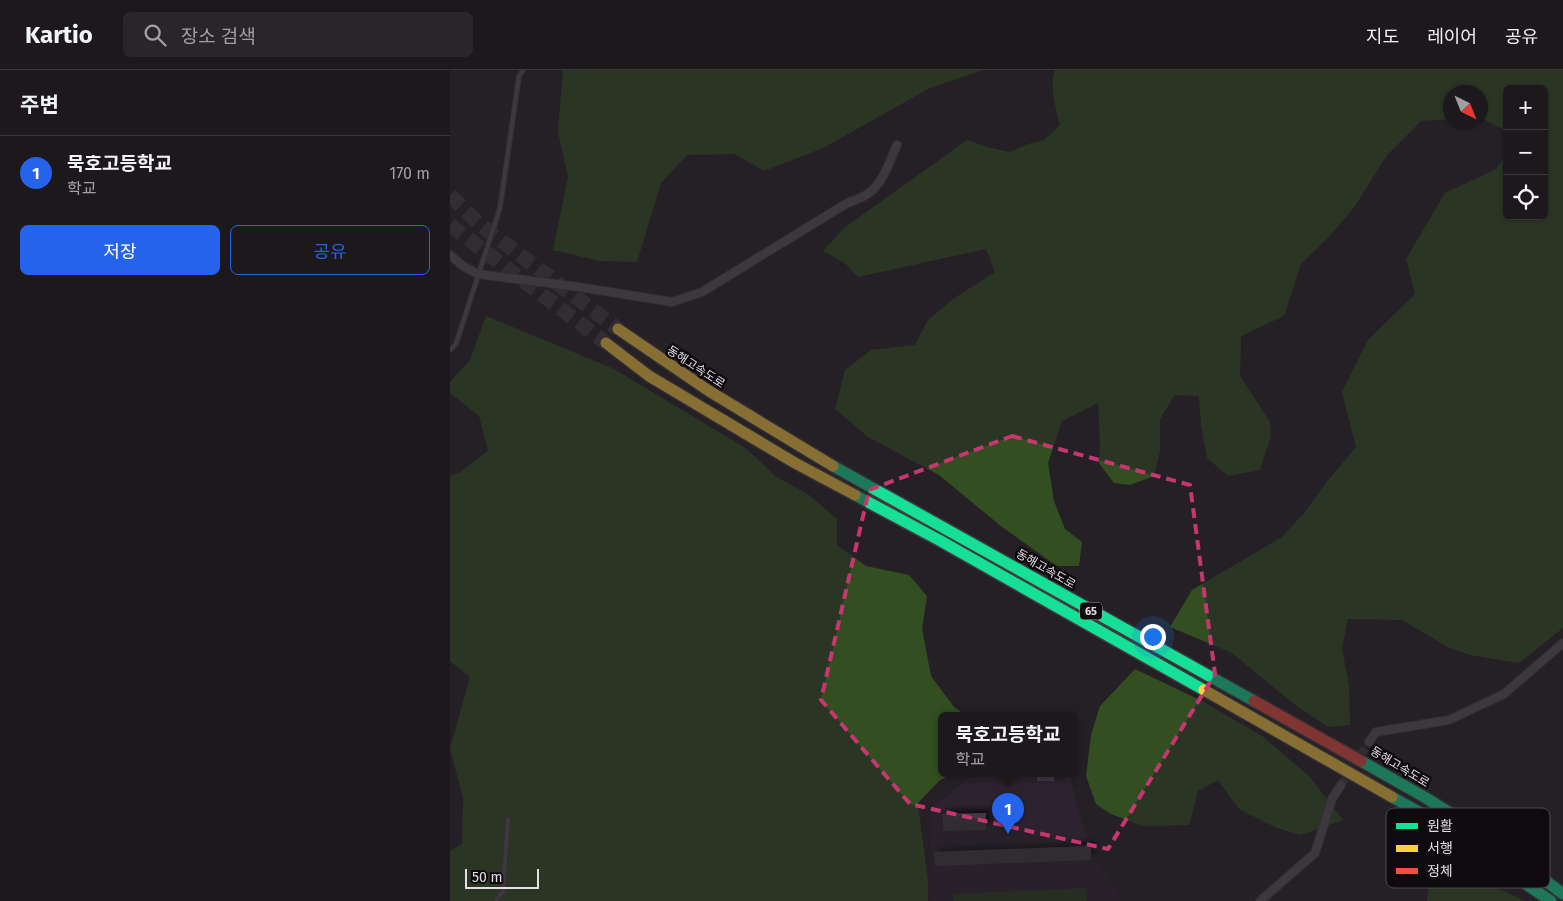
<!DOCTYPE html>
<html lang="ko">
<head>
<meta charset="utf-8">
<style>
  body { margin:0; font-family:"Fira Sans","Noto Sans KR",sans-serif; background:#292529; color:#f1f3f6 }
  .controls { position:absolute; right:15px; top:15px; display:grid; overflow:hidden; border-radius:8px; box-shadow:0 1px 4px #0004 }
  .controls button { width:45px; height:45px; display:grid; place-items:center; padding:0; border:0; border-bottom:1px solid #3a373b; background:#1c181c; color:#f1f3f6; font:25px sans-serif }
  .compass { position:absolute; left:993px; top:15px; width:45px; height:45px; border-radius:50%; background:#1c181c; box-shadow:0 1px 4px #0004; rotate:137deg }
  .scale { position:absolute; left:15px; bottom:12px; width:74px; box-sizing:border-box; padding-left:5px; border:2px solid #e3dde4; border-top:0; font-size:14px; line-height:18px; white-space:nowrap; color:#e3dde4; -webkit-text-stroke:4px #0e0a0e; paint-order:stroke }
  .you { position:absolute; left:702px; top:566px; width:18px; height:18px; margin:-12px; border:4px solid #fff; border-radius:50%; background:#1a73e8; box-shadow:0 0 0 8px #1a73e833 }
  .badge { display:grid; place-items:center; width:32px; height:32px; border-radius:50%; background:#2563eb; color:#fff; font-size:16px; font-weight:700 }
  .pin { position:absolute; translate:-50% -41px; filter:drop-shadow(0 1px 2px #0008) }
  .pin::after { content:''; position:absolute; top:26px; width:18px; height:15px; background:inherit; clip-path:polygon(0 0,100% 0,50% 100%) }
  .popup { position:absolute; left:488px; top:642px; width:140px; height:65px; box-sizing:border-box; display:grid; place-content:center; border-radius:8px; background:#1c181c; filter:drop-shadow(0 1px 4px #0005); font-size:16px; white-space:nowrap; color:#a0a0a3 }
  .popup b { font-size:19px; color:#f1f3f6 }
  .popup::after { content:''; position:absolute; left:50%; top:100%; margin-left:-10px; border:10px solid transparent; border-top-color:#1c181c }
  .list { margin:0; padding:0; list-style:none }
  h2 { display:flex; justify-content:space-between; align-items:center; height:65px; margin:0; padding:0 20px; font-size:21px }
  h2 small { font-size:16px; font-weight:400; color:#a0a0a3 }
  .list li { display:grid; grid-template-columns:32px 1fr auto; gap:15px; align-items:center; box-sizing:border-box; height:75px; padding:0 20px; border-top:1px solid #3a373b }
  .list b { display:block; font-size:19px; white-space:nowrap }
  .list p { margin:0; font-size:16px; white-space:nowrap; color:#a0a0a3 }
  .list em { font-size:16px; font-style:normal; color:#a0a0a3 }
  .actions { display:flex; gap:10px; padding:15px 20px }
  .actions a { flex:1; padding:11px 0; border:1px solid #2563eb; border-radius:8px; text-align:center; font-size:18px; color:#2563eb }
  .actions .main { background:#2563eb; color:#fff }
  .icon { flex:none; width:28px; height:28px; fill:none; stroke:currentColor; stroke-width:2; stroke-linecap:round; stroke-linejoin:round }
  .map { position:relative; flex:none; width:1113px; height:831px; overflow:hidden }
  header { display:flex; align-items:center; gap:30px; box-sizing:border-box; height:70px; padding:0 25px; background:#1c181c; border-bottom:1px solid #3a373b }
  header strong { font-size:24px }
  nav { display:flex; gap:28px; margin-inline-start:auto; font-size:18px }
  .search { width:350px; height:45px; background:#292529; display:flex; align-items:center; gap:12px; box-sizing:border-box; padding:0 18px; border-radius:8px; color:#a0a0a3; font-size:19px }
  main { display:flex }
  aside { flex:1; background:#1c181c }
  .map>svg:first-child { display:block }
</style>
</head>
<body>
<header>
<strong>Kartio</strong>
<div class="search"><svg class="icon" aria-label="search" viewBox="0 0 24 24"><circle cx="10" cy="10" r="6"/><path d="M15 15l6 6"/></svg>장소 검색</div>
<nav><a>지도</a><a>레이어</a><a>공유</a></nav>
</header>
<main>
<aside>
<h2>주변<small></small></h2>
<ul class="list">
<li><span class="badge">1</span><div><b>묵호고등학교</b><p>학교</p></div><em>170 m</em></li>
</ul>
<div class="actions"><a class="main">저장</a><a>공유</a></div>
</aside>
<div class="map">
<svg width="1113" height="831" viewBox="0 0 1113 831">
  <defs>
    <filter id="shadow"><feDropShadow dx="4.5" dy="-4.5" stdDeviation="2.5" flood-color="#0009"/></filter>
  </defs>
  <rect width="100%" height="100%" fill="#252026"/>
  <!-- built -->
  <path fill="#2d222f" d="M525,703H619L631,751L641,776L649,794L673,831H480L478,811L482,738Z"/>
  <!-- green -->
  <path fill="#283e1b" d="M636,818L637,831H503V824Z"/>
  <!-- forest -->
  <path fill="#334f22" d="M113,0H533L480,18L373,78L314,101L285,84L237,85L211,113L187,192L150,191L103,180L118,107L108,62Z
    M605,0H1113V558L1069,593L1020,585L998,577L952,550L898,549L892,578L899,616L900,655L878,657L844,634L782,583L720,557L742,520L832,467L855,442L879,409L906,377L892,322L918,270L965,224L956,189L995,123L1046,99L1057,83V146H1094V19H1057V61L1031,48L1030,22H1001L1000,49L971,51L937,85L905,136L880,166L851,194L834,246L791,266L790,306L820,352L821,366L810,400L778,406L757,388L751,355L749,326L725,325L710,349V381L704,406L680,415L664,413L649,393L650,371L648,333L612,351L598,393L604,431L615,459L632,472L629,496H607L552,457L489,405L418,367L385,339L395,300L421,280L465,275L478,250L503,229L545,202L536,179L408,207L396,194L373,181L394,158L517,70L537,77L560,82L578,74L594,70L610,55C606,38 599,17 605,0Z
    M36,246L164,299L297,379L325,406L359,425L387,449V475L416,496L459,505L477,526L472,559L481,606L504,637L516,645H492V703H504L489,711L468,733L478,811V831H0V781L12,774L13,727L0,679L20,607L0,591V406L10,402L38,381L29,346L0,323V312L20,290Z
    M685,599L752,631L812,666L859,706L893,750L851,765L827,758L789,739L768,710L748,721L739,755L692,756L661,744L646,734L636,706L641,665L650,636Z
    M981,797L1031,811L1075,831H977Z"/>
  <!-- building -->
  <path fill="#423843" filter="url(#shadow)" d="M587,703H604V711H587Z
    M536,743V760L493,761V744Z
    M641,776V790L485,796L484,782Z"/>
  <g fill="none" stroke-linecap="round" stroke-linejoin="round">
    <!-- street-tunnel -->
    <path stroke="#423c42" stroke-width="8" stroke-dasharray="8 4" stroke-linecap="butt" d="M891,715L919,672"/>
    <!-- highway-tunnel -->
    <path stroke="#423c42" stroke-width="15" stroke-dasharray="15 8" stroke-linecap="butt" d="M0,125L28,153L168,259
      M0,155L156,273"/>
    <defs>
      <path id="lane" d="M0,280L6,274L50,138L69,6L73,0
        M46,831L53,821L58,749"/>
      <path id="street" d="M0,185L13,196L28,204L129,217L222,232L252,222L394,135C401,131 409,129 416,125C433,115 439,92 447,75
        M919,672L926,662L999,650L1054,624L1113,573
        M810,831L865,783L882,729L891,715"/>
      <path id="fast" d="M383,396L804,631
        M405,425L489,470L754,620
        M911,691L976,728L1038,767L1113,824
        M942,727L969,742L1101,831"/>
      <path id="slow" d="M168,259L259,321L383,396
        M156,273L199,306L345,393L405,425
        M754,620L942,727"/>
      <path id="jam" d="M804,631L911,691"/>
    </defs>
    <!-- lane casing -->
    <use href="#lane" stroke="#413c42" stroke-width="6"/>
    <!-- street casing -->
    <use href="#street" stroke="#413c42" stroke-width="10"/>
    <!-- fast casing -->
    <use href="#fast" stroke="#413c42" stroke-width="14"/>
    <!-- slow casing -->
    <use href="#slow" stroke="#413c42" stroke-width="14"/>
    <!-- jam casing -->
    <use href="#jam" stroke="#413c42" stroke-width="14"/>
    <!-- lane -->
    <use href="#lane" stroke="#59565a" stroke-width="4"/>
    <!-- street -->
    <use href="#street" stroke="#59565a" stroke-width="8"/>
    <!-- fast -->
    <use href="#fast" stroke="#16e098" stroke-width="11"/>
    <!-- slow -->
    <use href="#slow" stroke="#ffcf43" stroke-width="11"/>
    <!-- jam -->
    <use href="#jam" stroke="#f24e42" stroke-width="11"/>
  </g>
  <!-- marked area -->
  <path d="M0 0H1113V831H0ZM562,366L740,415L765,604L658,779L460,734L371,630L419,420Z" fill="#252026" fill-opacity=".55" fill-rule="evenodd"/>
  <path fill="none" stroke="#c73670" stroke-width="4" stroke-dasharray="10 6" stroke-linejoin="round" d="M562,366L740,415L765,604L658,779L460,734L371,630L419,420Z"/>
  <g text-anchor="middle" stroke-width="5" stroke-linejoin="round" paint-order="stroke">
    <!-- shield labels -->
    <rect fill="#0e0a0e" stroke="#a39ea4" stroke-width="1" x="630" y="532.5" width="22" height="17" rx="4"/>
    <g font-size="11" font-weight="bold" fill="#e3dde4">
      <text x="641" y="545">65</text>
    </g>
    <!-- street labels -->
    <g font-size="12" fill="#e3dde4" stroke="#0e0a0e">
      <text transform="translate(246 297) rotate(33)" y="4">동해고속도로</text>
      <text transform="translate(596 499) rotate(30)" y="4">동해고속도로</text>
      <text transform="translate(950 697) rotate(31)" y="4">동해고속도로</text>
    </g>
  </g>
  <!-- legend -->
  <rect x="936" y="738" width="164" height="80" rx="8" fill="#0e0a0e" stroke="#4e494e" stroke-width="1"/>
  <rect x="946" y="753" width="22" height="6" fill="#16e098"/>
  <rect x="946" y="775" width="22" height="7" fill="#ffcf43"/>
  <rect x="946" y="798" width="22" height="6" fill="#f24e42"/>
  <g font-size="14" fill="#e3dde4">
    <text x="977" y="761">원활</text>
    <text x="977" y="783">서행</text>
    <text x="977" y="806">정체</text>
  </g>
</svg>
<div class="controls">
<button>+</button>
<button>−</button>
<button><svg class="icon" aria-label="locate" viewBox="0 0 24 24"><circle cx="12" cy="12" r="6"/><path d="M12 2v4M12 18v4M2 12h4M18 12h4"/></svg></button>
</div>
<svg class="compass" viewBox="-18 -18 36 36"><path d="M0-13l5 13h-10z" fill="#e53935"/><path d="M0 13l5-13h-10z" fill="#a0a0a3"/></svg>
<div class="scale">50 m</div>
<div class="you"></div>
<div class="pin badge" style="left:558px;top:764px">1</div>
<div class="popup"><b>묵호고등학교</b>학교</div>
</div>
</main>
</body>
</html>
